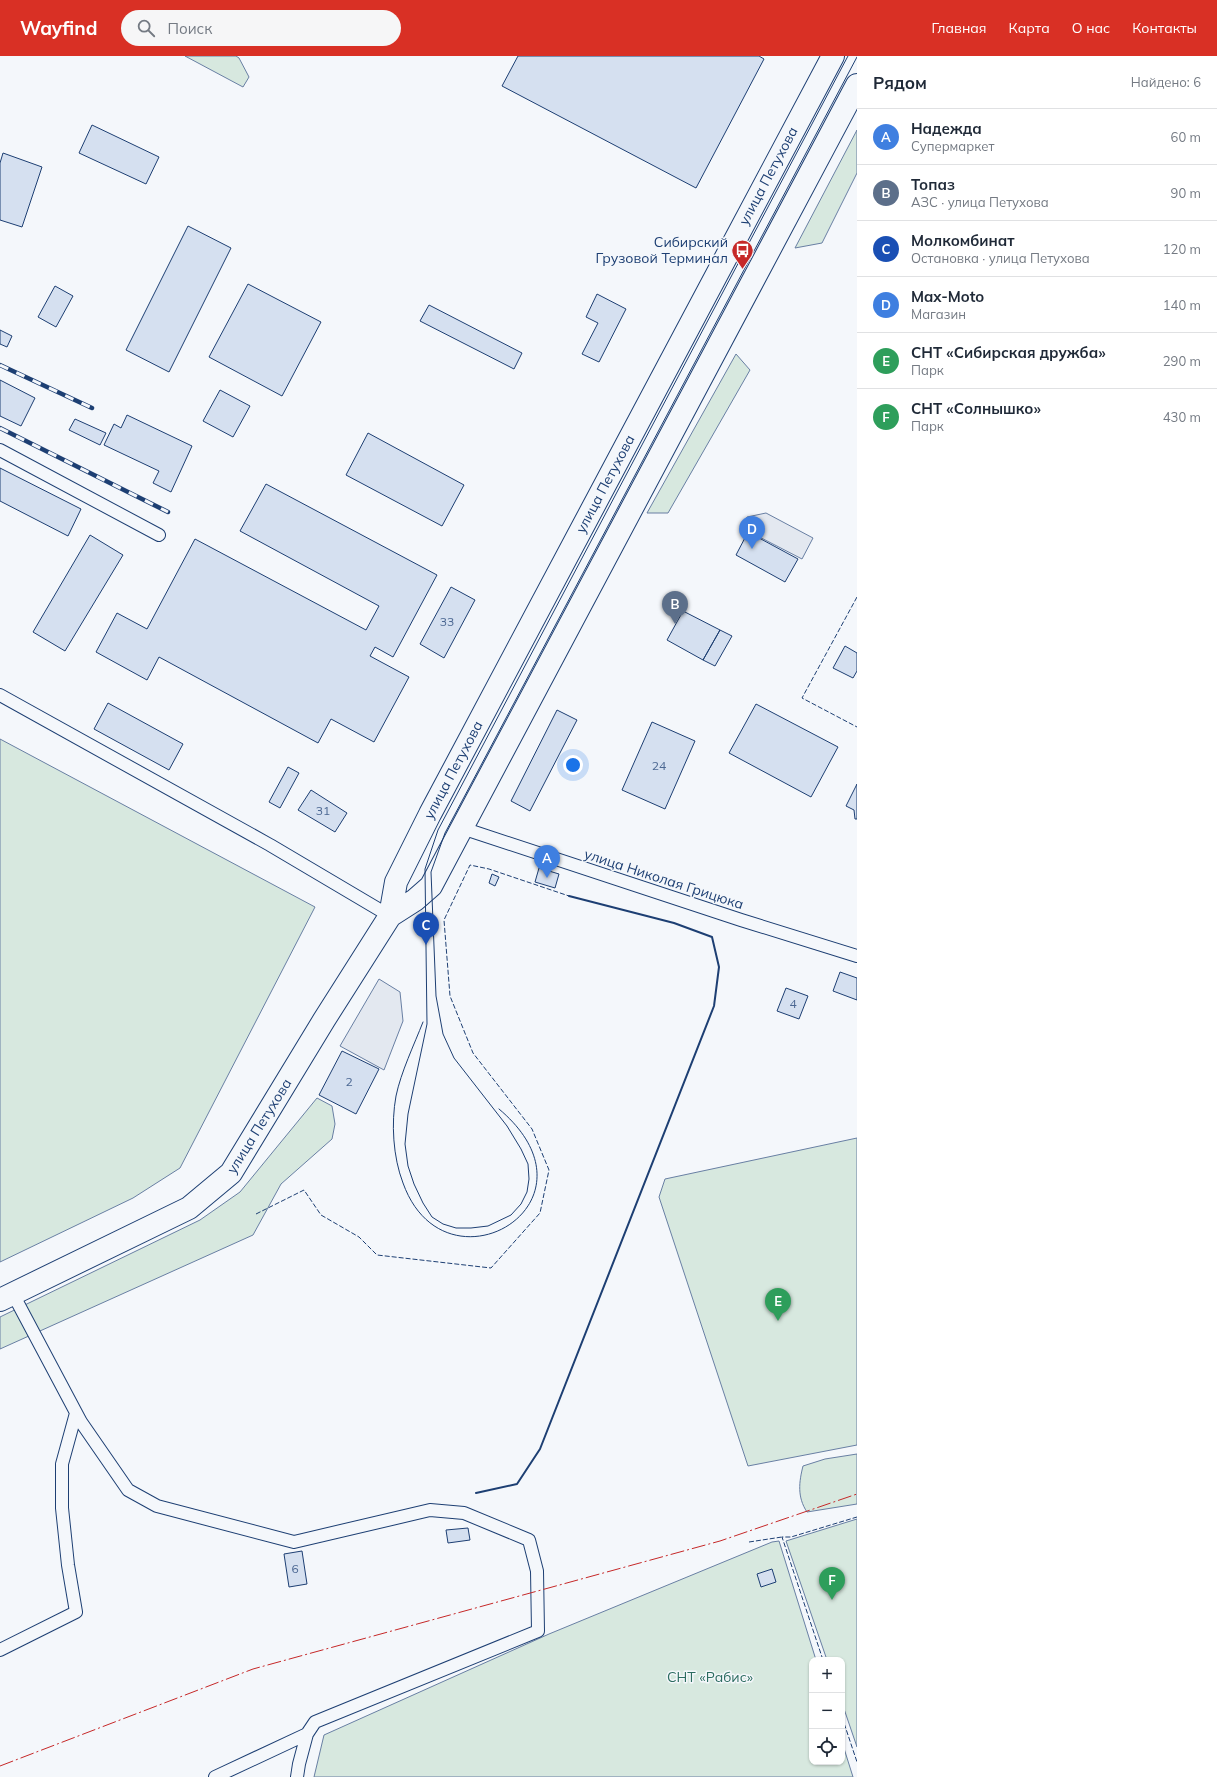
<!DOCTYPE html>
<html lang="ru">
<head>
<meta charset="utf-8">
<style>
  body { margin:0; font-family:Mulish,sans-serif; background:#f6f6f7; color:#1f2937 }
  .controls { position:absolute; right:12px; bottom:12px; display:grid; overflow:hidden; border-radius:8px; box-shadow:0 1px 3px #0004 }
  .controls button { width:36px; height:36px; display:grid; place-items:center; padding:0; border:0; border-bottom:1px solid #e0e1e3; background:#fff; color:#1f2937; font:20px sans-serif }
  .you { position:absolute; left:573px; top:709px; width:14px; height:14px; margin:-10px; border:3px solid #fff; border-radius:50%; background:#1a73e8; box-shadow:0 0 0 6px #1a73e833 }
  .badge { display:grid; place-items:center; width:26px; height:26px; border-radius:50%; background:#d93025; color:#fff; font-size:13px; font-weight:700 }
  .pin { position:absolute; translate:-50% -33px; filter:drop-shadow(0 1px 2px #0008) }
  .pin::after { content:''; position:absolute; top:21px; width:14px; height:12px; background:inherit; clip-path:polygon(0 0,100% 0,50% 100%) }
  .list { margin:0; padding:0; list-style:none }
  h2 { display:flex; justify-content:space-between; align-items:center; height:52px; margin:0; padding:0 16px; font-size:17px }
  h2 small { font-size:13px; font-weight:400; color:#747a83 }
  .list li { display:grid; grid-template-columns:26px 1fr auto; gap:12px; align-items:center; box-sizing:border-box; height:56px; padding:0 16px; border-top:1px solid #e0e1e3 }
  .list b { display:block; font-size:15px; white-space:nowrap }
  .list p { margin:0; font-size:13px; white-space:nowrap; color:#747a83 }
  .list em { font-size:13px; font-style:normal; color:#747a83 }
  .icon { flex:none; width:22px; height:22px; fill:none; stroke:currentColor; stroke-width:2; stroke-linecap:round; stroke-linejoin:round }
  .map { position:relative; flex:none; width:857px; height:1721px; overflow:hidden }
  header { display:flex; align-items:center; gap:24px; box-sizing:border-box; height:56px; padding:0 20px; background:#d93025; color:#fff }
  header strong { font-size:19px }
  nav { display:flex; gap:22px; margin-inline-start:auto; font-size:14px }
  .search { width:280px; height:36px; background:#f6f6f7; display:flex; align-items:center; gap:10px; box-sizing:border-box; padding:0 14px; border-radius:22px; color:#747a83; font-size:15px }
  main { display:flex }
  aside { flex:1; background:#fff }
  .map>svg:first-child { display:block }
</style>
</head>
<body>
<header>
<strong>Wayfind</strong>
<div class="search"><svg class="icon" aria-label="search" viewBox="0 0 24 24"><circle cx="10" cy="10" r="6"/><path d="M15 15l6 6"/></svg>Поиск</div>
<nav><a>Главная</a><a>Карта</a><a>О нас</a><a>Контакты</a></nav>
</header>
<main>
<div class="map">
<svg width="857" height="1721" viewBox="0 0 857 1721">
  <rect width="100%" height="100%" fill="#f4f7fb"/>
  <!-- green -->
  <path fill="#d7e8df" stroke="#687fa3" d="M185,0H236L239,2L249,21L243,31Z
    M857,74V117L822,187L795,192Z
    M736,298L750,314L668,457H647Z
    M0,683L315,851L180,1112L133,1142L0,1206Z
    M317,1042L332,1050L335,1068L332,1083L281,1128L253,1179L0,1293V1261L200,1164L240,1136Z
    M857,1082V1389L748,1410L659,1141L665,1123Z
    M857,1398V1448L807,1456C797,1441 799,1426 803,1410L825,1403Z
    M857,1463V1691L842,1647V1604H827L786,1485Z
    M779,1485L816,1604H812V1706H842V1686L853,1721H314L324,1679L549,1578L772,1486Z"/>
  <!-- parking -->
  <path fill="#e3e8f0" stroke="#687fa3" d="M766,457L813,482L802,503L742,472L747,461Z
    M379,923L400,936L403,965L384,1014L340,990Z"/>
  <!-- building -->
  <path fill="#d5e0f0" stroke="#1d3f73" d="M518,0H759L764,3L696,132L502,30Z
    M92,69L159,101L146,128L79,97Z
    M3,97L42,111L22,171L0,164V107Z
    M188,170L231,192L169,316L126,294Z
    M248,228L321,266L282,340L209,301Z
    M55,230L73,240L56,271L38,261Z
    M597,238L626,253L599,306L582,298L598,267L586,261Z
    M429,249L522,297L514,313L420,265Z
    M0,274L12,280L7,291L0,288Z
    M0,324L35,342L21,370L0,360Z
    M220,334L250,350L233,381L203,365Z
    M127,359L192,390L171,436L153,427L159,415L104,389L114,368L121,372Z
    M75,363L106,377L100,389L69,374Z
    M368,377L464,429L442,470L346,419Z
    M0,412L81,453L68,480L0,445Z
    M266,428L437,519L393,601L375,591L370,600L409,621L374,686L331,663L318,687L159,601L147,624L96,596L117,557L147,573L195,483L366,574L379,550L240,475Z
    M748,476L798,503L785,526L736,499Z
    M90,479L123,499L65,595L33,576Z
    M451,531L475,544L444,602L420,588Z
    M683,555L720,574L703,604L667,584Z
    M720,574L732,580L715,610L703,604Z
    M845,590L857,597V615L853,622L833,612Z
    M108,647L183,688L169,714L94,673Z
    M756,648L838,691L811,741L729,697Z
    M557,654L577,664L530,755L511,745Z
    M652,666L695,685L665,753L622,734Z
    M288,711L299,717L280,752L269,746Z
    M857,728V763H855L854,754L846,750Z
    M311,734L347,757L335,776L298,754Z
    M539,812L559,818L555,832L535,826Z
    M492,818L499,821L495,830L489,827Z
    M840,916L857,922V944L833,935Z
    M786,932L808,940L799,963L777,955Z
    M342,995L379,1013L356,1058L319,1039Z
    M468,1472L470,1484L448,1487L446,1474Z
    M302,1495L307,1528L289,1531L284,1498Z
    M772,1513L776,1526L761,1531L757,1518Z"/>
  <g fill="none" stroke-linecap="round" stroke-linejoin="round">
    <defs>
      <path id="street" d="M0,394L159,479
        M0,639L270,789L390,860
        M462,772L741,864L857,900
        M13,1238L81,1366L128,1434L157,1450L294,1486L430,1454L464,1457L529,1484L537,1515L538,1575L315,1666L307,1678L215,1721
        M0,1594L76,1556L68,1509L62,1452V1408L76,1357
        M297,1721L299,1708L307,1678"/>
      <path id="highway" d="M390,860L415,844L431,830L857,29
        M0,1244L189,1152L231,1117L324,964L390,860L396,826L430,758L833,0"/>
    </defs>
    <!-- street casing -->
    <use href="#street" stroke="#1d3f73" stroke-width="14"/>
    <!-- highway casing -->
    <use href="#highway" stroke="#1d3f73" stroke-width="24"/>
    <!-- street -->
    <use href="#street" stroke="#f4f7fb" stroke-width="12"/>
    <!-- highway -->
    <use href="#highway" stroke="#f4f7fb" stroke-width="22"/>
    <!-- tram -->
    <path stroke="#1d3f73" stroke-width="1" d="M848,0L438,774L425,813L427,968L408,1058L405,1088L408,1110L414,1128L423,1147L432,1161L443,1168L456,1172H471L488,1170L511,1159L521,1148L527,1136L529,1123L528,1108L521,1093L507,1070L454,1002L443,978L436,940L431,816L445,777L857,1
      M423,966C414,989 401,1016 396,1040C391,1067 393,1101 403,1127C445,1244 611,1147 499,1053"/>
    <defs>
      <path id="rail" d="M0,309L92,352
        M0,372L168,456"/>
    </defs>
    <!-- rail casing -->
    <use href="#rail" stroke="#1d3f73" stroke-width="4.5"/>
    <!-- rail -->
    <use href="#rail" stroke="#f4f7fb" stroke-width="3" stroke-dasharray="9" stroke-linecap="butt"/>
    <!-- fence -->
    <path stroke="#1d3f73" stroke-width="1" stroke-dasharray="5 2" stroke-linecap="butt" d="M857,541L802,642L857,671
      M256,1158L304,1134L321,1159L359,1181L377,1199L491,1212L540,1157L549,1114L532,1073L473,997L450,940L444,864L470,809L489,813L569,840
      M749,1486L782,1481
      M823,1604L782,1481H791L857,1461
      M842,1661L857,1706"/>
    <!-- wall -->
    <path stroke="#1d3f73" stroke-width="2" d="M476,1437L517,1428L540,1393L714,950L719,911L712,881L674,867L569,840"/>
    <!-- power -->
    <path stroke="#c62828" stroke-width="1" stroke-dasharray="14 3 2 3" stroke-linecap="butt" d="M0,1710L253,1613L720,1485L857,1438"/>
  </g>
  <!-- icons -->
  <defs>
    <symbol id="bus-pin" viewBox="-11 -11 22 30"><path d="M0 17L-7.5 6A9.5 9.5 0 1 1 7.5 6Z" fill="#c62828" stroke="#f4f7fb"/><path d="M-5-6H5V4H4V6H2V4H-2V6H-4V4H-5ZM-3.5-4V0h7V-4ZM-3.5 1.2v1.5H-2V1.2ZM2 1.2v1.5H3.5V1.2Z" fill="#fff"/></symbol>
  </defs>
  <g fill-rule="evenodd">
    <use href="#bus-pin" x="730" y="182" width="25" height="34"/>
  </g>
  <g text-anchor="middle" stroke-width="3" stroke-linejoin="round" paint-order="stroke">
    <!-- number labels -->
    <g font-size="12" fill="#4b6792">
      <text x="447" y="570">33</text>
      <text x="659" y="714">24</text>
      <text x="323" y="759">31</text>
      <text x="793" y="952">4</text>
      <text x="349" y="1030">2</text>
      <text x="295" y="1517">6</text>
    </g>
    <!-- street labels -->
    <g font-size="14" fill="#1d3f73" stroke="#f4f7fb">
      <text transform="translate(768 120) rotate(-62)" y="5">улица Петухова</text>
      <text transform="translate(605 428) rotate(-62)" y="5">улица Петухова</text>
      <text transform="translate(453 714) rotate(-62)" y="5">улица Петухова</text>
      <text transform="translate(664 823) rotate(18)" y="5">улица Николая Грицюка</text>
      <text transform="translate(259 1070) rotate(-58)" y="5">улица Петухова</text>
    </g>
    <!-- poi labels -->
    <g font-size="14" fill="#1d3f73" stroke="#f4f7fb" text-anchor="end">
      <text x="728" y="191">Сибирский<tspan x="728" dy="16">Грузовой Терминал</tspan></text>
    </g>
    <!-- park labels -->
    <g font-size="14" fill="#2c6c60" stroke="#f4f7fb">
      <text x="710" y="1626">СНТ «Рабис»</text>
    </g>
  </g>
</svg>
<div class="controls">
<button>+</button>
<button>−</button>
<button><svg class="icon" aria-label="locate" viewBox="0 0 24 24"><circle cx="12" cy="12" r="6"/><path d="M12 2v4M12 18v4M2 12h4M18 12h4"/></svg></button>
</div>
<div class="you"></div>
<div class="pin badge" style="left:547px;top:822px;background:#3f7fe0">A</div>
<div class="pin badge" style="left:675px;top:568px;background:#5c6f8a">B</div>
<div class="pin badge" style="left:426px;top:889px;background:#1a4fb4">C</div>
<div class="pin badge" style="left:752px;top:493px;background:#3f7fe0">D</div>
<div class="pin badge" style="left:778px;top:1265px;background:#2e9e5b">E</div>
<div class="pin badge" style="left:832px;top:1544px;background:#2e9e5b">F</div>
</div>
<aside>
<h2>Рядом<small>Найдено: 6</small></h2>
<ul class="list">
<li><span class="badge" style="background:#3f7fe0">A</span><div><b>Надежда</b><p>Супермаркет</p></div><em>60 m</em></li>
<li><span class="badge" style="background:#5c6f8a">B</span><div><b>Топаз</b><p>АЗС · улица Петухова</p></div><em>90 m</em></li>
<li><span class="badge" style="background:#1a4fb4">C</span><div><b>Молкомбинат</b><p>Остановка · улица Петухова</p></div><em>120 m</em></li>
<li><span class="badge" style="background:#3f7fe0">D</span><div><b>Max-Moto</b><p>Магазин</p></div><em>140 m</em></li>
<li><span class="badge" style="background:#2e9e5b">E</span><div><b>СНТ «Сибирская дружба»</b><p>Парк</p></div><em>290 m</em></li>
<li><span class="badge" style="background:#2e9e5b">F</span><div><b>СНТ «Солнышко»</b><p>Парк</p></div><em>430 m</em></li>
</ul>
</aside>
</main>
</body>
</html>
